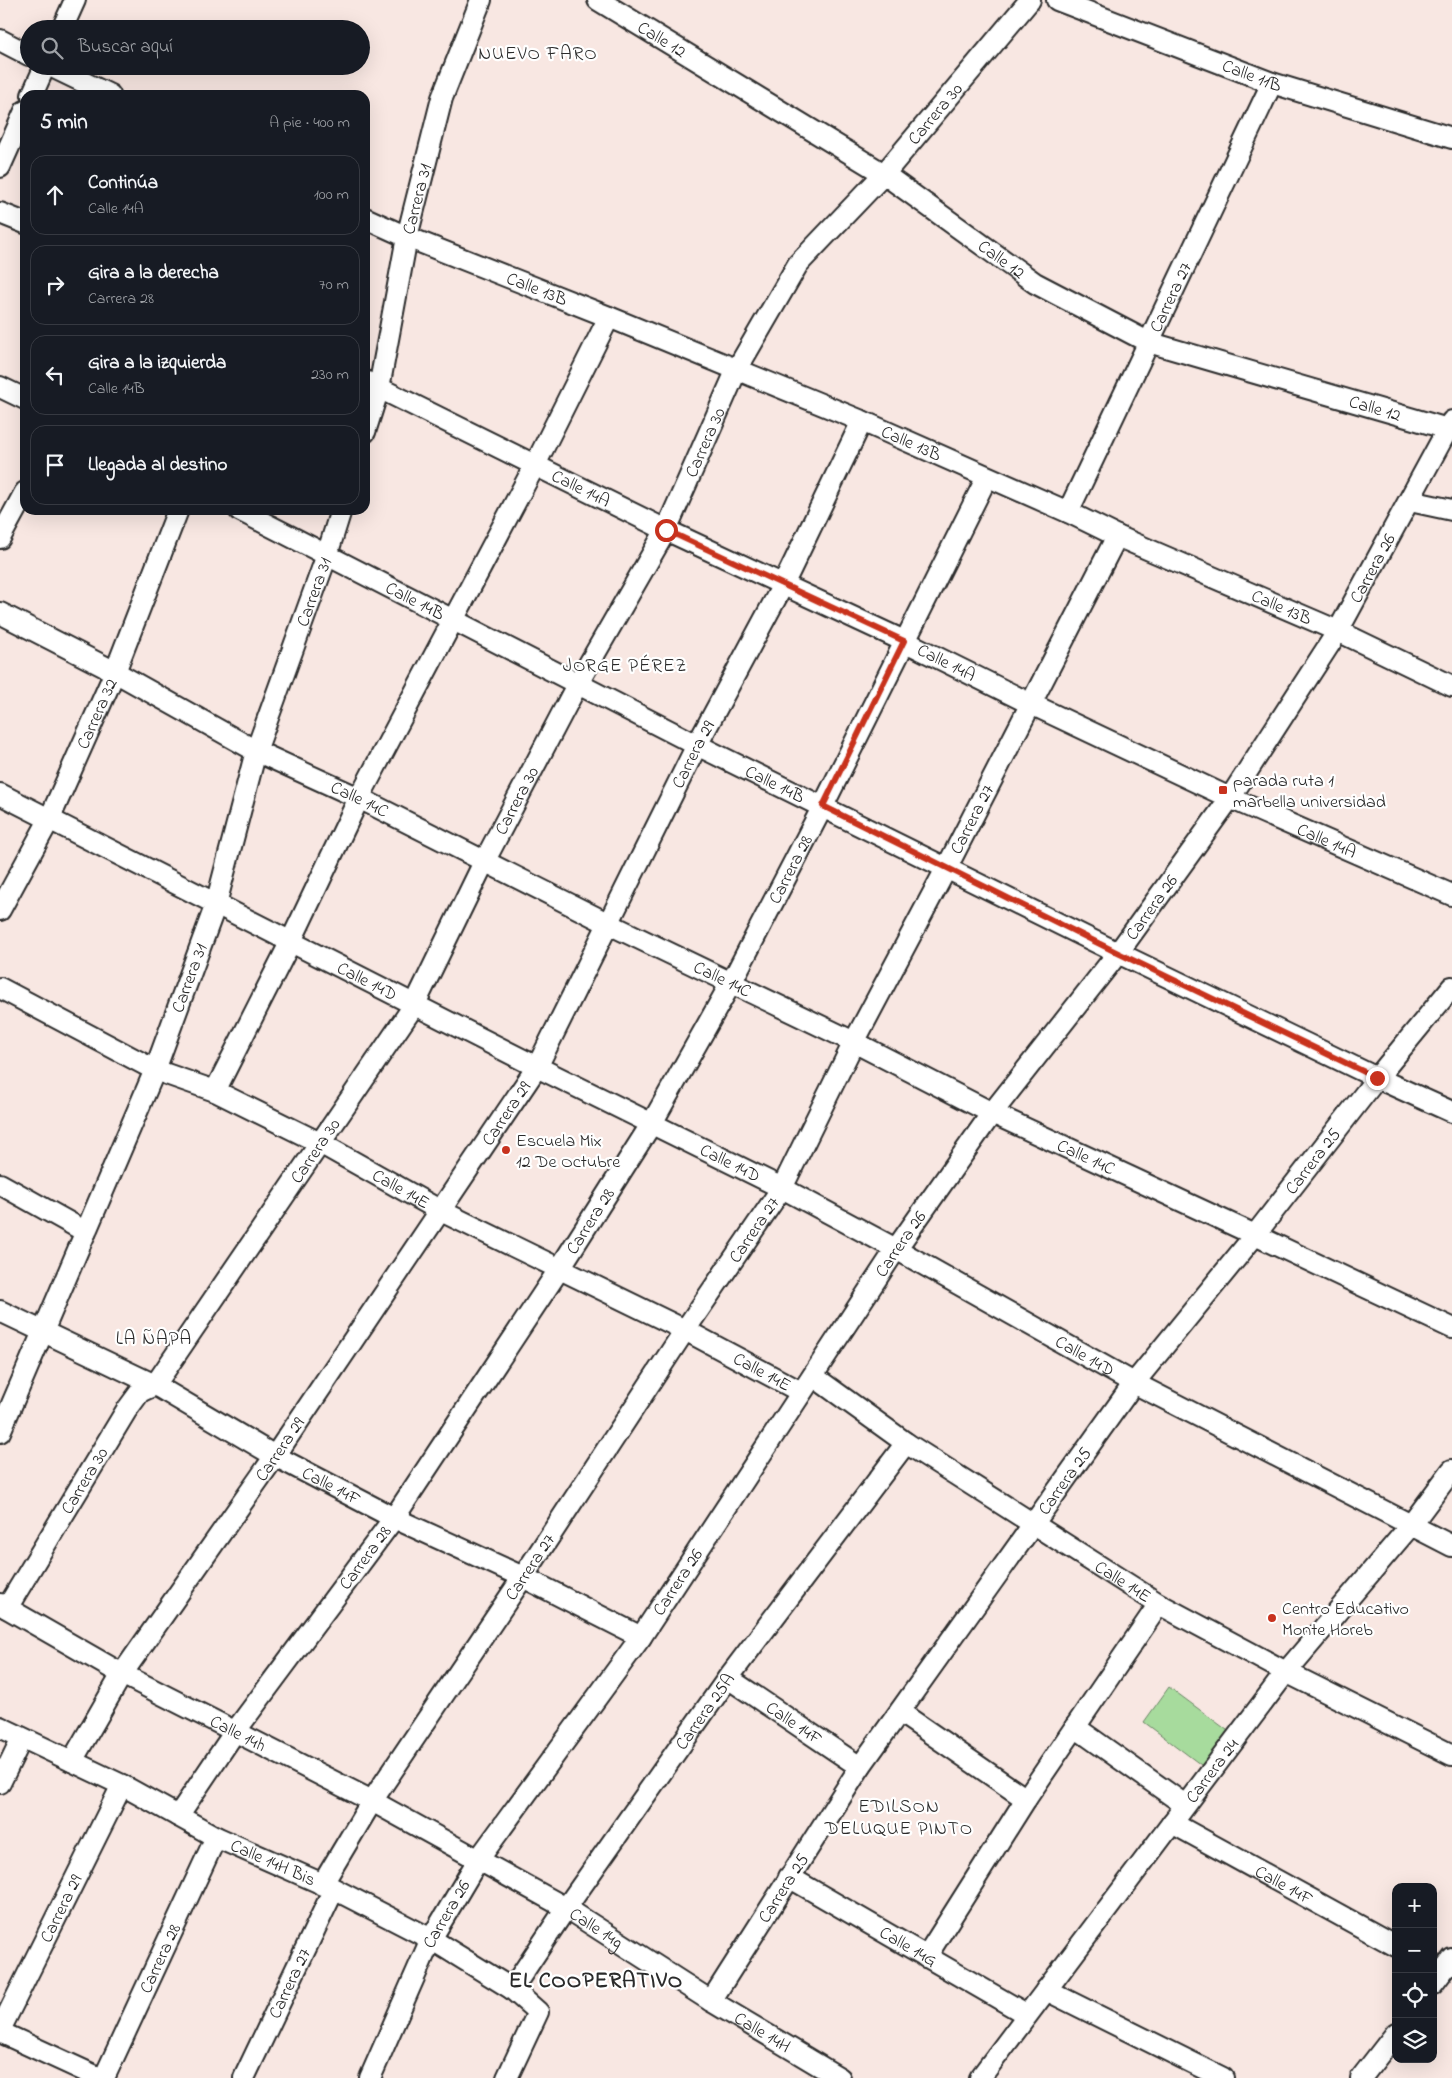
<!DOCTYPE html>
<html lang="es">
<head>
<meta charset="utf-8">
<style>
  body { margin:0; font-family:"Indie Flower",sans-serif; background:#242831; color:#f1f3f6 }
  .controls { position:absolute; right:15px; bottom:15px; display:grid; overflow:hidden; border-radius:10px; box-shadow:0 5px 20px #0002 }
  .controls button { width:45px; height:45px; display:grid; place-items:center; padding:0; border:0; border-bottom:1px solid #363941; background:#171b24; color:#f1f3f6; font:25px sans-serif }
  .stop { position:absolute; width:15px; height:15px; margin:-11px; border:4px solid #c8321e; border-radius:50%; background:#fff }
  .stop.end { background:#c8321e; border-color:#fff; box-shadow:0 1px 5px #0008 }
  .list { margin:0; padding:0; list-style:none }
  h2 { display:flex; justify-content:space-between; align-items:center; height:65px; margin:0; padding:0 20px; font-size:21px }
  h2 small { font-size:16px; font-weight:400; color:#9ea1a6 }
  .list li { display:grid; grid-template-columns:32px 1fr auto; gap:15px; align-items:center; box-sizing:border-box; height:80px; margin:0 10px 10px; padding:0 10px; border:1px solid #363941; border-radius:15px }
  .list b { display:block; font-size:19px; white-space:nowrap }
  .list p { margin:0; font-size:16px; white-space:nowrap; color:#9ea1a6 }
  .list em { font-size:16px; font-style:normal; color:#9ea1a6 }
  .icon { flex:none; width:28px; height:28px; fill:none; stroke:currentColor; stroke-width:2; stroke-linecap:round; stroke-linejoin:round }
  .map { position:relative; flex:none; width:1452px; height:2078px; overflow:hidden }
  .search { position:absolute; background:#171b24; box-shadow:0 5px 20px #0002; left:20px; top:20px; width:350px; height:55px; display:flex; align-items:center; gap:12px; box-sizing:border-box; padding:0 18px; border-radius:28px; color:#9ea1a6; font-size:19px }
  .panel { position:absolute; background:#171b24; box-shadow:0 5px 20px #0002; left:20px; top:90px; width:350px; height:425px; border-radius:15px }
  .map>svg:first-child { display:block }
</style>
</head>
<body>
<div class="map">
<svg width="1452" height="2078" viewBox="0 0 1452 2078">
  <rect width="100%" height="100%" fill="#f8e7e2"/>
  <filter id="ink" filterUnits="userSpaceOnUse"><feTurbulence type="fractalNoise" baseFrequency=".02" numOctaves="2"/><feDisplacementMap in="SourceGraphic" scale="10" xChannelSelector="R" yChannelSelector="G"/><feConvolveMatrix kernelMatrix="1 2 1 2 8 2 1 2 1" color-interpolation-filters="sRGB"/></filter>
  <g filter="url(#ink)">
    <!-- pitch -->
    <path fill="#a7db9d" stroke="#698364" d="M1169,1687L1235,1736L1209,1771L1144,1722Z"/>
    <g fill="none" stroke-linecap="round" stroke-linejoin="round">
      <defs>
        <g id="minor">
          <path id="s1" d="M598,0L884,174L1035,283L1148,342L1448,429"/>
          <path id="s2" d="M1057,0L1272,83L1452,138"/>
          <path d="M62,29L75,0"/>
          <path d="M0,40L29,55"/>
          <path d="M50,66L110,95"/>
          <path d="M32,95L45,66"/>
          <path d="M0,167L25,111"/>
          <path d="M0,213L25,223"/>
          <path id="s3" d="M365,218L407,237L609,317L862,421L1068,512L1117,536L1338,631L1452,686"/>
          <path id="s4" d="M365,381L666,530L904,641L1031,704L1230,798L1452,895"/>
          <path d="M0,387L25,399"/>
          <path id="s5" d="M365,432L379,388L407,237L442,98L481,0"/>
          <path d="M1410,501L1452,510"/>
          <path id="s6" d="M239,510L697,745L1118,953L1377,1078L1452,1112"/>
          <path id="s7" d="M1068,512L1272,83"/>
          <path d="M0,538L25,492"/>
          <path id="s8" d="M0,613L115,672L256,751L359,798L609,924L854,1042L992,1113L1255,1235L1452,1328"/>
          <path id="s9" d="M0,794L537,1067L782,1188L896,1249L1134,1383L1452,1546"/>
          <path id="s10" d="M0,910L49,820L115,672L178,510"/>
          <path id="s11" d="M0,988L155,1070L215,1091L320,1143L441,1211L685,1330L801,1392"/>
          <path d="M215,1091L291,941L359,798L535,465L609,317"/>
          <path d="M0,1184L86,1232"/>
          <path id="s12" d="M0,1311L155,1385L275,1456L394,1518L523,1577L641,1637"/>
          <path id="s13" d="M813,1376L906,1443L1159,1604L1286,1672L1452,1755"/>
          <path id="s14" d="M0,1432L155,1070L216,904L256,751L327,555L341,510"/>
          <path id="s15" d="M0,1604L122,1674L372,1801L566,1908L711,2001L840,2078"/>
          <path id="s16" d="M7,1608L126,1411L140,1392L155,1385L415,1004L484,862L578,683L666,530L737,369L798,264L884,174L1030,0"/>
          <path id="s17" d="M728,1678L860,1767"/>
          <path d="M901,1713L1026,1799"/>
          <path id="s18" d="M0,1727L122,1785L216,1837L334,1889L431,1939L512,1989L538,2012L507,2078"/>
          <path d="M1075,1727L1185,1805"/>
          <path id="s19" d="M72,1761L122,1674L275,1456L537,1067L697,745L783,585L862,421"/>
          <path d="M0,1783L22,1738"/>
          <path id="s20" d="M178,1816L234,1733L394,1518L560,1268L652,1123L731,983L823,806L987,477"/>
          <path id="s21" d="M1172,1823L1396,1946"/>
          <path id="s22" d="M789,1877L1026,2014"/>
          <path id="s23" d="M322,1885L372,1801L523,1577L685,1330L782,1188L854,1042L947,867L1117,536"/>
          <path d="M926,1957L1026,1799L1159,1604"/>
          <path d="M1433,1984L1452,1959"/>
          <path id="s24" d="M512,1989L566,1908L728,1678L906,1443"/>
          <path d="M1046,1990L1223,2078"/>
          <path id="s25" d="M711,2001L860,1767L1134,1383L1255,1235L1377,1078L1452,987"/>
          <path id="s26" d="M0,2030L122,1785"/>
          <path d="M0,2032L100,2078"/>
          <path id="s27" d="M104,2078L216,1837"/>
          <path id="s28" d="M244,2078L334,1889"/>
          <path id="s29" d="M370,2078L431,1939L478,1860L641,1637L896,1249L992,1113L1118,953L1230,798L1338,631L1452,421"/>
          <path id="s30" d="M980,2078L1286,1672L1411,1525L1452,1470"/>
          <path d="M1361,2078L1396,2033"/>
        </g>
      </defs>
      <!-- minor casing -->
      <use href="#minor" stroke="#2b2b2b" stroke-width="24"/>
      <!-- minor -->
      <use href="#minor" stroke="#fff" stroke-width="20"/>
    </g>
  </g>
  <g fill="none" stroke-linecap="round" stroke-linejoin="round" filter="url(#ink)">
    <!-- route -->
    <path stroke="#c8321e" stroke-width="6" d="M666,530L904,641L823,806L1118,953L1377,1078"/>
  </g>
  <!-- markers -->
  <g fill="#c8321e" stroke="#fff" stroke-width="2">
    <rect x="1218" y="785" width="10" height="10" rx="2.5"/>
    <circle cx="506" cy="1150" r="5"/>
    <circle cx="1272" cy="1618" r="5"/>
  </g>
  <g text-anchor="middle" stroke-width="4.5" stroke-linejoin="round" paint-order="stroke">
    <!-- street labels -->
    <g font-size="18" fill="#2b2b2b" stroke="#fff">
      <text dy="6" stroke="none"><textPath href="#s1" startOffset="75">Calle 12</textPath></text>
      <text dy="6" stroke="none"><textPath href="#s2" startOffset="209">Calle 11B</textPath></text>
      <text dy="6" stroke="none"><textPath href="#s16" startOffset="1769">Carrera 30</textPath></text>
      <text dy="6" stroke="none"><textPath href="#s5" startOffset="239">Carrera 31</textPath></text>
      <text dy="6" stroke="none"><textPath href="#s1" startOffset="480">Calle 12</textPath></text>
      <text dy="6" stroke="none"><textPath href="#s3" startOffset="186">Calle 13B</textPath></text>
      <text dy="6" stroke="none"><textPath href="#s7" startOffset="238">Carrera 27</textPath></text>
      <text dy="6" stroke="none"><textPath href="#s1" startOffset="885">Calle 12</textPath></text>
      <text dy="6" stroke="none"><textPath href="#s16" startOffset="1364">Carrera 30</textPath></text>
      <text dy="6" stroke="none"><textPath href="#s3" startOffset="591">Calle 13B</textPath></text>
      <text dy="6" stroke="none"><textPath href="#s4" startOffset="241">Calle 14A</textPath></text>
      <text dy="6" stroke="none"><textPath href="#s29" startOffset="1816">Carrera 26</textPath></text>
      <text dy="6" stroke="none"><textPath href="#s14" startOffset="898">Carrera 31</textPath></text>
      <text dy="6" stroke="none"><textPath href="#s6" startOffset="198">Calle 14B</textPath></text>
      <text dy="6" stroke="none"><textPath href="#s3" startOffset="996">Calle 13B</textPath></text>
      <text dy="6" stroke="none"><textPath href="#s4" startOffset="646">Calle 14A</textPath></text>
      <text dy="6" stroke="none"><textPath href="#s10" startOffset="219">Carrera 32</textPath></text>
      <text dy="6" stroke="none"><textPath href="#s19" startOffset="1185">Carrera 29</textPath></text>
      <text dy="6" stroke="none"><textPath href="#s6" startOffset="602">Calle 14B</textPath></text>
      <text dy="6" stroke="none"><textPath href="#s8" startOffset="405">Calle 14C</textPath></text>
      <text dy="6" stroke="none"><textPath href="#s16" startOffset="959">Carrera 30</textPath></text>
      <text dy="6" stroke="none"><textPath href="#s23" startOffset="1250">Carrera 27</textPath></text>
      <text dy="6" stroke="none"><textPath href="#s4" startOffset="1066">Calle 14A</textPath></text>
      <text dy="6" stroke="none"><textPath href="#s20" startOffset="1129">Carrera 28</textPath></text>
      <text dy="6" stroke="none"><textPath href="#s29" startOffset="1411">Carrera 26</textPath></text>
      <text dy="6" stroke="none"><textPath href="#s14" startOffset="492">Carrera 31</textPath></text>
      <text dy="6" stroke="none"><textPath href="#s8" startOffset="810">Calle 14C</textPath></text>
      <text dy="6" stroke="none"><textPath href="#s9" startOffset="412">Calle 14D</textPath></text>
      <text dy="6" stroke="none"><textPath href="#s19" startOffset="780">Carrera 29</textPath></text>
      <text dy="6" stroke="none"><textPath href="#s16" startOffset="554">Carrera 30</textPath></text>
      <text dy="6" stroke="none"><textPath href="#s8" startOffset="1215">Calle 14C</textPath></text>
      <text dy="6" stroke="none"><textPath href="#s25" startOffset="1034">Carrera 25</textPath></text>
      <text dy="6" stroke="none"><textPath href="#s9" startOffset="818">Calle 14D</textPath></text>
      <text dy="6" stroke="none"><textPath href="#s11" startOffset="449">Calle 14E</textPath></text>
      <text dy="6" stroke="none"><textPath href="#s20" startOffset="724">Carrera 28</textPath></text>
      <text dy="6" stroke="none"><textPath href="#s23" startOffset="785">Carrera 27</textPath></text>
      <text dy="6" stroke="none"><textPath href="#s29" startOffset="991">Carrera 26</textPath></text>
      <text dy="6" stroke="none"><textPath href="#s9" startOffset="1222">Calle 14D</textPath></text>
      <text dy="6" stroke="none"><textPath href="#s11" startOffset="854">Calle 14E</textPath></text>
      <text dy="6" stroke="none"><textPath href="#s19" startOffset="375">Carrera 29</textPath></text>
      <text dy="6" stroke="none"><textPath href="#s16" startOffset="149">Carrera 30</textPath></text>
      <text dy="6" stroke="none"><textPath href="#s25" startOffset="629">Carrera 25</textPath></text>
      <text dy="6" stroke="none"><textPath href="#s12" startOffset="375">Calle 14F</textPath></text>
      <text dy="6" stroke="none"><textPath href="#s20" startOffset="319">Carrera 28</textPath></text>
      <text dy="6" stroke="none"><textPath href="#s23" startOffset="380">Carrera 27</textPath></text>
      <text dy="6" stroke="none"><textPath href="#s13" startOffset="372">Calle 14E</textPath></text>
      <text dy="6" stroke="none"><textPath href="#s29" startOffset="586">Carrera 26</textPath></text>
      <text dy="6" stroke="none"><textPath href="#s24" startOffset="338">Carrera 25A</textPath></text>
      <text dy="6" stroke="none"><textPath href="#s17" startOffset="80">Calle 14F</textPath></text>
      <text dy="6" stroke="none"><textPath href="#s15" startOffset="271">Calle 14h</textPath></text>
      <text dy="6" stroke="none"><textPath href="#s30" startOffset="385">Carrera 24</textPath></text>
      <text dy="6" stroke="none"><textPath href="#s18" startOffset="305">Calle 14H Bis</textPath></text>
      <text dy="6" stroke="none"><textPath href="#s21" startOffset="128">Calle 14F</textPath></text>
      <text dy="6" stroke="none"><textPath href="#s25" startOffset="134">Carrera 25</textPath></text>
      <text dy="6" stroke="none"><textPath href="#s26" startOffset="136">Carrera 29</textPath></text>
      <text dy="6" stroke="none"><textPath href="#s29" startOffset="181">Carrera 26</textPath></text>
      <text dy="6" stroke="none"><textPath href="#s15" startOffset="679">Calle 14g</textPath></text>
      <text dy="6" stroke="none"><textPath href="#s22" startOffset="138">Calle 14G</textPath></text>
      <text dy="6" stroke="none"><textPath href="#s27" startOffset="132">Carrera 28</textPath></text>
      <text dy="6" stroke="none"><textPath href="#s28" startOffset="105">Carrera 27</textPath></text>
      <text dy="6" stroke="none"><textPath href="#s15" startOffset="875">Calle 14H</textPath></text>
    </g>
    <!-- poi labels -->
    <g font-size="18" fill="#2b2b2b" stroke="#fff" text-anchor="start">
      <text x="1233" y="786">parada ruta 1<tspan x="1233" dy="21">marbella universidad</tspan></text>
      <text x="516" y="1146">Escuela Mix<tspan x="516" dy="21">12 De Octubre</tspan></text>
      <text x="1282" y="1614">Centro Educativo<tspan x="1282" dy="21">Monte Horeb</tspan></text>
    </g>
    <!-- neighbourhood labels -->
    <g font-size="19" letter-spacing="1" fill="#2b2b2b" stroke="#fff">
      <text x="538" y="59">NUEVO FARO</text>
      <text x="625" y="671">JORGE PÉREZ</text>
      <text x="154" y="1344">LA ÑAPA</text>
      <text x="899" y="1812">EDILSON<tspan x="899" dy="22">DELUQUE PINTO</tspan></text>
    </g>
    <!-- district labels -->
    <g font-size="22" font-weight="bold" letter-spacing="1" fill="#2b2b2b" stroke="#fff">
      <text x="596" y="1987">EL COOPERATIVO</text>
    </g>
  </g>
</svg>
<div class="controls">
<button>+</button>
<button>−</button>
<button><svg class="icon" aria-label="locate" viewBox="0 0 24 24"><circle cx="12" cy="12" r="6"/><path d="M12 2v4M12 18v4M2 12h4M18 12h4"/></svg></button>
<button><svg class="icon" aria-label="layers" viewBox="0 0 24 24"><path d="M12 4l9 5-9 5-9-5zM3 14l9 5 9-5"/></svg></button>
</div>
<div class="stop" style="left:666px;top:530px"></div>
<div class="stop end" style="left:1377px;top:1078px"></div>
<div class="search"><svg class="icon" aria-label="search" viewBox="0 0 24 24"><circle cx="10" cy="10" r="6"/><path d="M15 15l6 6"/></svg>Buscar aquí</div>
<section class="panel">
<h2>5 min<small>A pie · 400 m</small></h2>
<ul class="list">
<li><svg class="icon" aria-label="ahead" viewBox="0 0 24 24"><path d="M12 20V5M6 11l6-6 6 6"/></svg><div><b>Continúa</b><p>Calle 14A</p></div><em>100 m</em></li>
<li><svg class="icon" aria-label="right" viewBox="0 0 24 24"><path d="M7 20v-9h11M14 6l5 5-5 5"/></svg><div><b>Gira a la derecha</b><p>Carrera 28</p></div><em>70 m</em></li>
<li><svg class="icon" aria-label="left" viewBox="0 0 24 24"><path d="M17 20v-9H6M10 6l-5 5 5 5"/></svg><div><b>Gira a la izquierda</b><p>Calle 14B</p></div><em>230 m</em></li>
<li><svg class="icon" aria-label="arrive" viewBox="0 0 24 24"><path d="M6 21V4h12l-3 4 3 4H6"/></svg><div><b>Llegada al destino</b></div></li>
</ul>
</section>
</div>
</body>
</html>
